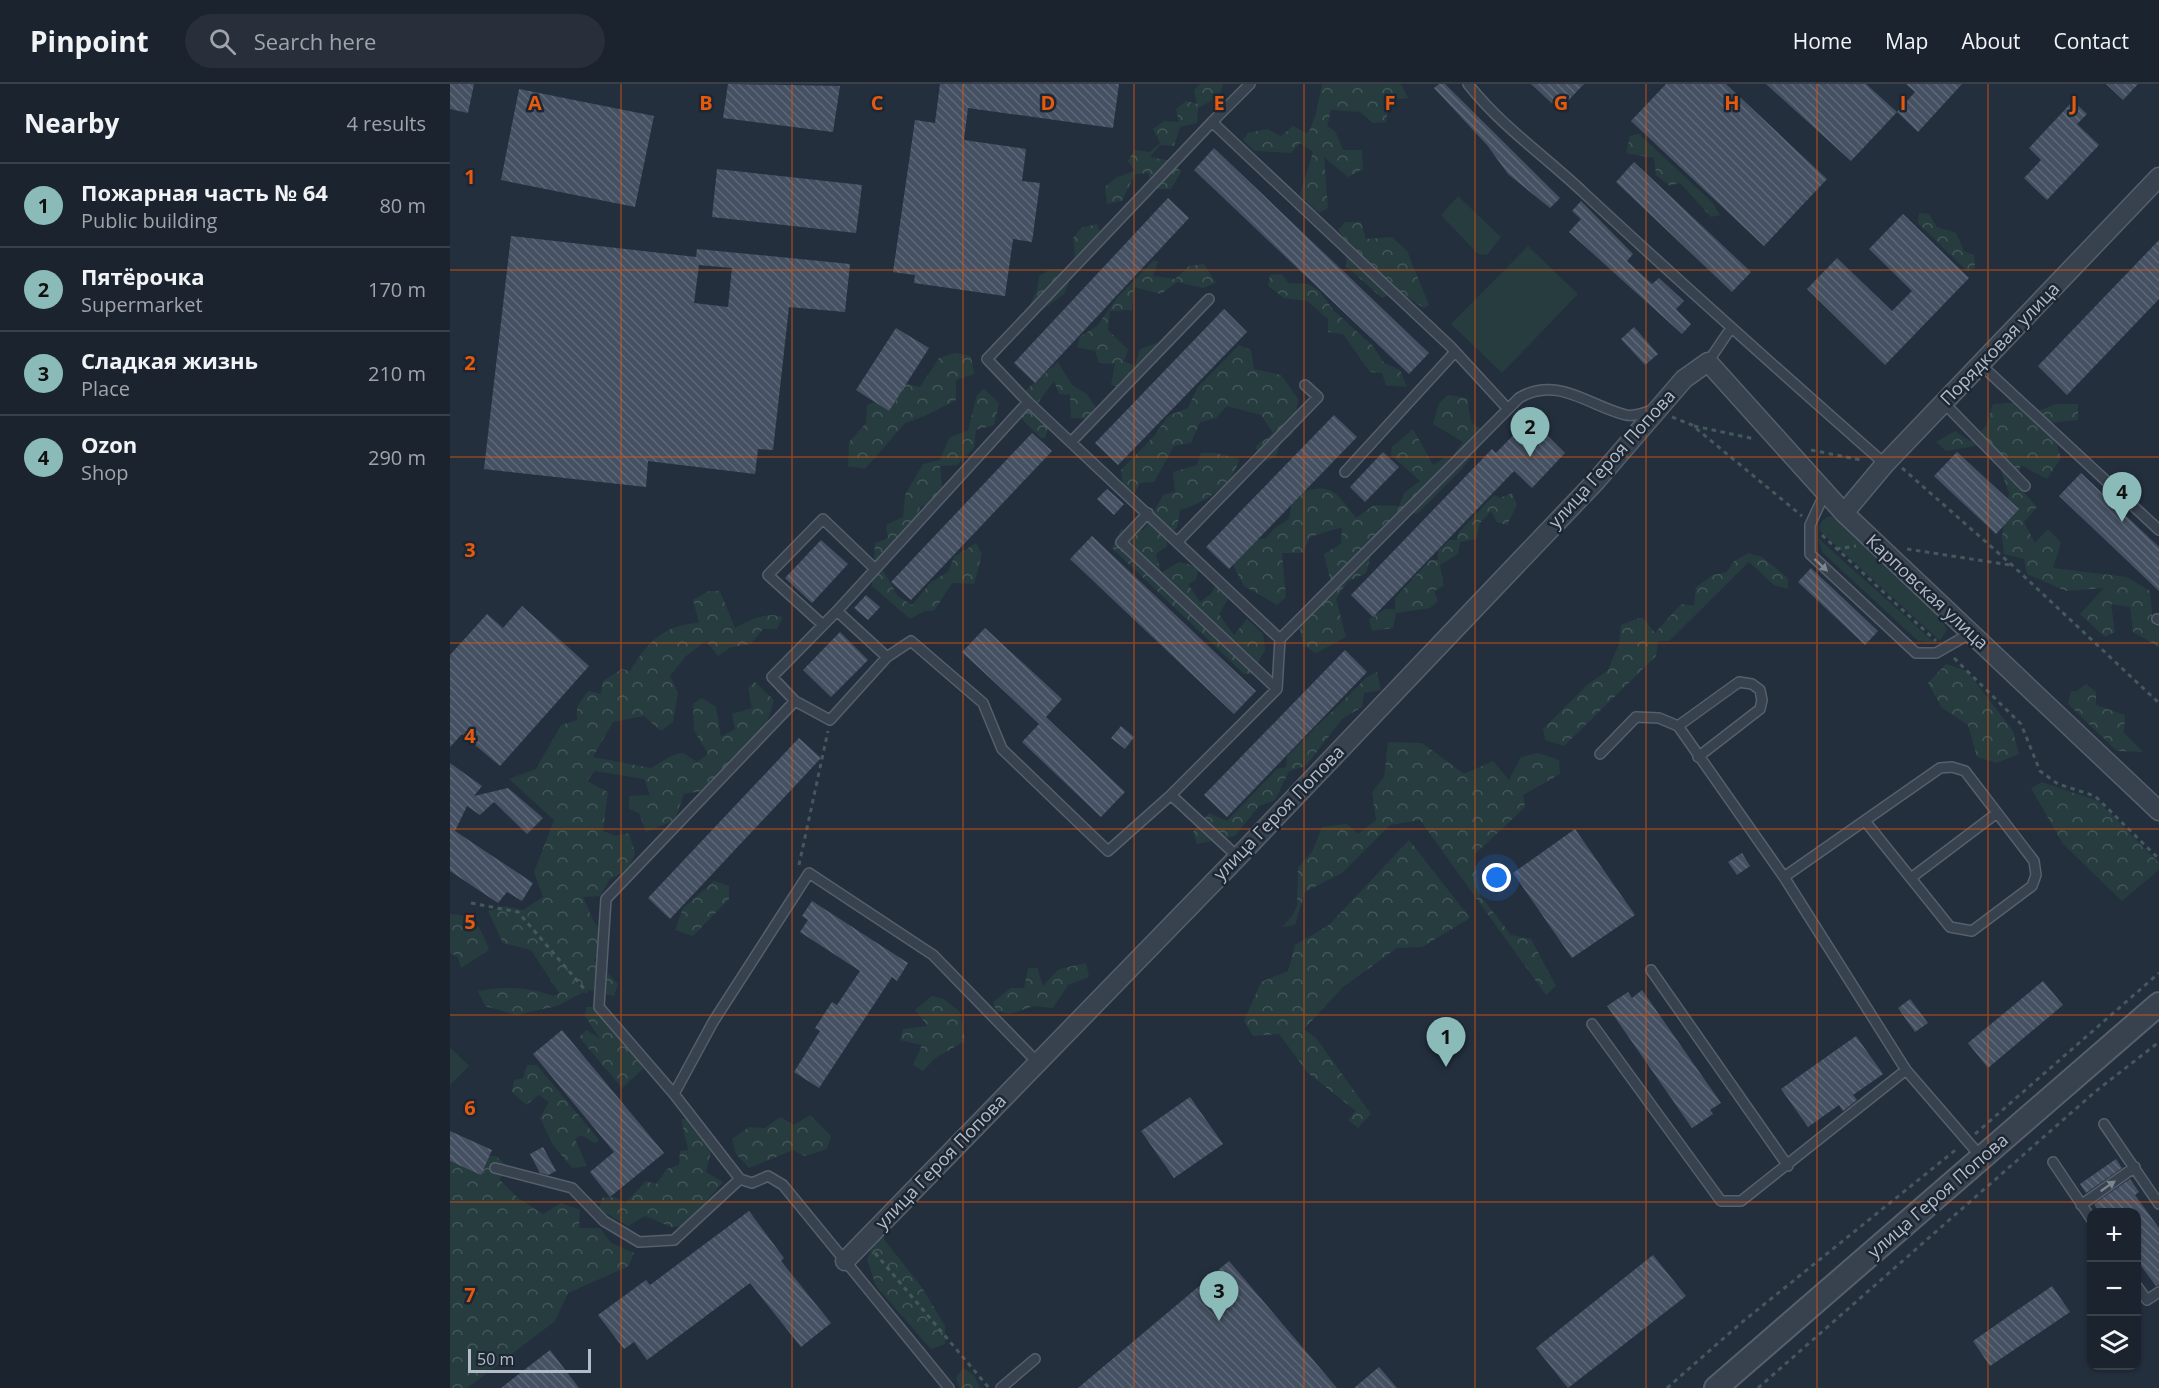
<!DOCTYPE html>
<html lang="en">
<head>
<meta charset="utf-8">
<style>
  body { margin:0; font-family:"Open Sans",sans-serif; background:#282f3a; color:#f1f3f6 }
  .controls { position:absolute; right:18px; bottom:18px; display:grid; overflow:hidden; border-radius:12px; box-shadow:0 2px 4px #0004 }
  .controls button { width:54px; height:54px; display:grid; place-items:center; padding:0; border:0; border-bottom:2px solid #39404a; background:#1b232e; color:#f1f3f6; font:30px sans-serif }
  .scale { position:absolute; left:18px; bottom:15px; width:123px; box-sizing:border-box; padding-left:6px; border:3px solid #b4bcc9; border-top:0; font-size:16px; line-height:21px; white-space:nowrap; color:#b4bcc9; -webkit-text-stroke:4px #1d2633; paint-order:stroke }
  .you { position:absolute; left:1047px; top:794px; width:21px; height:21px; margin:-15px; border:4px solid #fff; border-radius:50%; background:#1a73e8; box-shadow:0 0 0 9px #1a73e833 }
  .badge { display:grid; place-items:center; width:39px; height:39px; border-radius:50%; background:#8bbbb9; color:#111; font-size:20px; font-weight:700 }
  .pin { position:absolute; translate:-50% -50px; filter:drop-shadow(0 2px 3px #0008) }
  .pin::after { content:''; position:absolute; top:32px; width:21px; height:18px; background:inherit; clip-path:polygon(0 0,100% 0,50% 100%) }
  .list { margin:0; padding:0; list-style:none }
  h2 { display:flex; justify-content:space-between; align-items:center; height:78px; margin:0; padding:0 24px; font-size:26px }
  h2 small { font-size:20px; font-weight:400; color:#a0a4aa }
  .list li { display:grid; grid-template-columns:39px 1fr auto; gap:18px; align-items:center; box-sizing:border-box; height:84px; padding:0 24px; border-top:2px solid #39404a }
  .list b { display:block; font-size:22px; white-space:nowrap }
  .list p { margin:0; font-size:20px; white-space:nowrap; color:#a0a4aa }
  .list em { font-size:20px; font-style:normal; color:#a0a4aa }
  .icon { flex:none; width:33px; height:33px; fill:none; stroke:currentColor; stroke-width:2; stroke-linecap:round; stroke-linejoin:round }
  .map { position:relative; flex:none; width:1709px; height:1304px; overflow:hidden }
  header { display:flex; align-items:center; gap:36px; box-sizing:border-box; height:84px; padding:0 30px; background:#1b232e; border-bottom:2px solid #39404a }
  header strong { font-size:28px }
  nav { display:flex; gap:33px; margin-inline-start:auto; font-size:21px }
  .search { width:420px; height:54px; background:#282f3a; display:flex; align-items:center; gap:15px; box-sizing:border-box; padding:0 21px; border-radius:33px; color:#a0a4aa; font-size:22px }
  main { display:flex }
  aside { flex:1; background:#1b232e }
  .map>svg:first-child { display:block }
</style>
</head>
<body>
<header>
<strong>Pinpoint</strong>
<div class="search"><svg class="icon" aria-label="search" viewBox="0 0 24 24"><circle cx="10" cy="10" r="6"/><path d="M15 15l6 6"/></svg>Search here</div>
<nav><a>Home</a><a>Map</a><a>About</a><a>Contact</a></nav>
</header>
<main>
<aside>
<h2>Nearby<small>4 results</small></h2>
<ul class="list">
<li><span class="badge">1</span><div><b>Пожарная часть № 64</b><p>Public building</p></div><em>80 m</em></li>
<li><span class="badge">2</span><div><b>Пятёрочка</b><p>Supermarket</p></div><em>170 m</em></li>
<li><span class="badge">3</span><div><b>Сладкая жизнь</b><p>Place</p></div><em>210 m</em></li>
<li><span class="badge">4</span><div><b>Ozon</b><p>Shop</p></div><em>290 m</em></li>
</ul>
</aside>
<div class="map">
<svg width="1709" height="1304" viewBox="0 0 1709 1304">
  <defs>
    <pattern id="forest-crowns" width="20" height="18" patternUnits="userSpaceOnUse" patternTransform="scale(1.5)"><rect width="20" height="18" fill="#263c3f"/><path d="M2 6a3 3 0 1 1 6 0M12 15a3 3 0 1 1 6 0" fill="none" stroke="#435659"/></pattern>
    <pattern id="building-back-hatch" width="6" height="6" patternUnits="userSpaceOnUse" patternTransform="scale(1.5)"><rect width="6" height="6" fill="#455162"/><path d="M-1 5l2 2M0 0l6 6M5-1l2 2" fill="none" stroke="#5d6877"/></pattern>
  </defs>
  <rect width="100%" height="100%" fill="#242f3e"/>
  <!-- green -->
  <path fill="#263c3f" d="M1008,112L1051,153L1037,171L1028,170L991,131Z
    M1078,162L1128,210L1052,289L1001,240Z
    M1382,432L1388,434L1490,532L1497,546L1490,557L1369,446C1370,437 1373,434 1382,432Z
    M1368,454L1485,559L1468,557L1372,468Z
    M0,963L19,982L0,1001Z"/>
  <!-- forest -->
  <path fill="url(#forest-crowns)" d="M750,0H773L770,12L748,24L747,39L730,43L724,62L710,61L700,73L721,77L731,88L721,105H703L698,89L685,90L672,117L657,120L655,103L667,93L685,87L678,77L685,66L700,68L710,59L703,45L714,37L729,38L726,25L736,17L747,20L744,6Z
    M872,0H951L958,14L939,16L936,38L923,39L910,28L881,26L877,42L885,47L893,66H912L913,85L898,93L874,73L878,124L869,129L850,111L863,68L850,59L841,69L805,67L793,56L798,49L817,45L831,52L843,42L858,50L866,30Z
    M1189,50L1263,119L1270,131L1261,133L1230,99L1220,102L1206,91L1204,74L1176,69L1180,52Z
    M1469,129L1479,130L1487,143L1506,149L1514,167L1524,171L1525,184L1517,187L1468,139Z
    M895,138H911L916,155L942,153L957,167L979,221L974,224L948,207L932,214L896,182L897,157L888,146Z
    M647,140L654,158L628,177L614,210L589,228L576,229L587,206L589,192L601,185L615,186L625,173L623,154L631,144Z
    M703,177H708L703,192L725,195L739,182L754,180L766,199L753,204L727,198L711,210L684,203L682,226L660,227L658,246L678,266L674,277L685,282L690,265L707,259L708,278L684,287L680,304L661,301L665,280L649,279L645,267L627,263L630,253L647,242L667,214Z
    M832,190L838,199L858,200L869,207L884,227L923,262L934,279L950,286L957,303L936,301L932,289L920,288L893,250L878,248V235L857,217L834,214L818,202L820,191Z
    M789,261L801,266L804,285L831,291L848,315L843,350L830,359L826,373L809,380L806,362L823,349L811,331L777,322L766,334L750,338L741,359L724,362L704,398L690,399L685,409L673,402L671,386L704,352L718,332L738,324L747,304Z
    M505,269L521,272L524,290L506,296V316L475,332L455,339L415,385L398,382L399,358L416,339L417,321L441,311L450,298L470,303L489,274Z
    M608,278L622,301L637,310L646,324L637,335L621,334L620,311L609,310L604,297L587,320C595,330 601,341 595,354H591L571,334L576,306Z
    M534,305L549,319L544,341L526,346L524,364L507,381L490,382L493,413L470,423L468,442L432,485L448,512L462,521L481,498L498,488L504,473L526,459L532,470L524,500L502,499L484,527H475L460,535L422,502L425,459L438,454L436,441L453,433L455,411L473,380L490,376L499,354L518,346L527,311Z
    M998,311L1017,314L1021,338L1039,351L1010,387L968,429L942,434L925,454L916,489L897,498L886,515L896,553L866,569L853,561L847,530L881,499L874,470L891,460L892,443L860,453L853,469H832L836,513L827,521L794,502L777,469L794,458L816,454L825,444L839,435L843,411C879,398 884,404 906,434L924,421L949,422L954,409L970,397L941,371L942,363L963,345L983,381L994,374H1001L1013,358L983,340L989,319Z
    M1580,318L1588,327L1606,320H1628V336L1600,339L1611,374L1597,395L1571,381L1565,398L1587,423L1574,438L1585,459L1598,445L1611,459L1603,484L1677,493L1700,507L1703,541L1709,543V563L1683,548L1680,523L1661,520L1665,548L1655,553L1630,530L1654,504L1616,507L1577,490L1574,475L1554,470L1552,452L1559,409L1541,359L1496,367L1486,358L1505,347L1520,357L1536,342L1543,320Z
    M751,369H765L789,375C785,400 753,420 730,426L727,444L716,451L717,462L706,470L711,489L729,478L749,483L746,496L738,500L750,518L762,509L770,491L784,505L769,530L784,551L797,535L813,550L815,566L802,590H794L662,464L671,445L694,446L713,411L725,408L723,388L747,381Z
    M1062,409L1067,421L1057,441L1047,438L1041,427L1030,439L1026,455L1010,458L1008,470L990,481L994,502L984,507L988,517L980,524L946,529L943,544L922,547L919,535L935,525H945V514L980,476H988V467L1000,456H1007L1009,448L1044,411L1050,414Z
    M1298,469L1312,473L1338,494V505L1324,501L1299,478L1219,557H1208L1206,572L1114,662L1095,656L1093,645L1137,601L1158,586L1169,560L1171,541L1192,533L1205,549L1231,520L1244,522L1246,503L1263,491L1277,488L1283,478Z
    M259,507H270L285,544C301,535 315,528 333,533L327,545H313L301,560L281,563L268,572L256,557L236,572L220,592L228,609L223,638L211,647L194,632L163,638L143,673L201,684L221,672L233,669L247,678L258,670L244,646L243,620L252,614L266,623L271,653L285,645L282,630L302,624L298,603L305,598L324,616L316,642L251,707L234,710L225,736L196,748L189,729L179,725V712L200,711L194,695L145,687L137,697L158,708L153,747L166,752L179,749L185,769L178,786L160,795L150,812L133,813L143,836L159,859L144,876L168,900L164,912L138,906L107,922L66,931L35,922L28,907C55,902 77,903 104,912L109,909L81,866L53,859L38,827L55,822L73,826L93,813L84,788L104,736L59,695L86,685L111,641L127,636V623L138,607L151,610L153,597L172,585L180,587C197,559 214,540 249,539L243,516Z
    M1496,580L1517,587L1563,647L1569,670L1547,679L1527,673L1518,641L1492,624L1478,599Z
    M927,588L931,606L914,609L912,623L892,635L856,682L839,687L825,716L809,722L785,752L747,760L743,748L759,729L777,737L827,685L836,683L837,672L917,593Z
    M1636,600L1646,608V621L1675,631L1674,649L1693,668L1667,667L1618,620L1621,607H1627Z
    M938,658L972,659L1014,690L1043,677L1059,696L1071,673L1088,669L1109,676L1110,690L1073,711L1075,723L1024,771L1030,811L1061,851L1081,855L1106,902L1096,911L970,736L940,741L892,789L855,808L845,841L832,843L842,832L847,822L848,784L863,766L872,743L897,740L908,750L926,736L922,708L934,693Z
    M1592,698L1648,717L1709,779V786L1672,817L1613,760L1581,704Z
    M959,756L1020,834L972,863L947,864L893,903L854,945L866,954L921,1030L908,1044L898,1036L906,1027L858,989L829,950L803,952L794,937L811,898L838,887L845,861L879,841Z
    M264,797L279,802V815L243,852L225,846L233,824Z
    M0,830C26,831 31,844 39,866L11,884L8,873L0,869Z
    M636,879L639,893L618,901L603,924L584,922L560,930L546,927L543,918L561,904H574L578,884H587L593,902L609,885Z
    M482,912L494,915L510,928L515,957L485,974L473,987L463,981L472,961L450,956L453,945L478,942L465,926Z
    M136,923H145L185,961L193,985L172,1004L129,953L137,946L150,955L135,932Z
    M77,981H87L149,1056L145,1059L131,1051L125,1055L137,1082L122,1084L103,1061L90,1034L99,1018L89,1011L76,1021L62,1008L64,996L73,994Z
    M360,1031L381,1052L377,1065L355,1072L343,1066L299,1084L286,1070L282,1055L299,1043L315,1044L330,1033L344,1041Z
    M231,1035H240L262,1064L256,1088L273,1098L235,1142L221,1143L195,1132L178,1142L149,1125L152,1114L165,1113L175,1119L196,1097L206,1100L217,1085L229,1081L230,1067L238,1066Z
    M46,1072L58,1083L49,1095L68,1114L93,1130L111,1119L130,1126L129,1144H150L161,1159L184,1169L179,1182L118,1209L105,1237L17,1304H0V1078L14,1083L30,1073Z
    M429,1149L471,1202L495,1242V1260L481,1265L426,1202L417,1175Z
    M513,1284L524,1291L530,1304H510L506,1294Z"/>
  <!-- building -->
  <path fill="url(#building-back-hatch)" fill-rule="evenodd" d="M0,0H24L18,29L0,25Z
    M278,0L390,2L383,48L273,34Z
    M490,0H669L663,44L518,24L514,56L576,65L572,97L590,99L582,158L563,155L555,212L464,199L465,191L443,188L465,36L485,39Z
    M989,0H995L1110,114L1100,124L1058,90L1037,61L984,4Z
    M1081,0H1134L1109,26Z
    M1216,0H1276L1377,95L1314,162L1181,37Z
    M1316,0H1416L1447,28L1401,77Z
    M1456,0H1512L1468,48L1447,28L1465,8Z
    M1656,0H1688L1673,16Z
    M69,5L204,32L185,123L51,96Z
    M1623,17L1637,30L1627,40L1649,61L1597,116L1574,94L1591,76L1579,64Z
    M764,64L979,269L959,290L744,86Z
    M1184,78L1301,188L1282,208L1166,98Z
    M267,85L412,101L406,149L262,133Z
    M718,114L739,134L585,299L564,279Z
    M1131,117L1183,170L1177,177L1202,200L1209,194L1234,217L1226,225L1241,240L1232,250L1119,148L1131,135L1122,127Z
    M1453,130L1519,194L1435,281L1357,205L1387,174L1442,227L1462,207L1419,165Z
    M61,152L246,173L247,165L400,180L395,228L339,223L323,366L308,365L305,390L198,377L196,403L34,385ZM249,181L282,184L278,223L244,219Z
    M1709,156V215L1617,311L1588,282Z
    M774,225L797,248L668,381L645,359Z
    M1184,243L1208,270L1195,281L1171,255Z
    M446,244L479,264L439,327L406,306Z
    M884,331L907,353L779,485L756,463Z
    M1080,334L1115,369L1082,404L1064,387L923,533L901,511L1042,365L1046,369Z
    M582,349L602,367L461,516L441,498Z
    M933,368L949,383L915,418L900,403Z
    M1507,368L1569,425L1546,450L1484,392Z
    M1631,389L1709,463V507L1609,412Z
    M657,405L674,420L664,431L647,415Z
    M642,452L806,607L784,630L620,475Z
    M371,456L398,480L362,519L335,494Z
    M1361,484L1428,547L1415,561L1348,498Z
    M416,511L430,523L418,536L404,524Z
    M72,522L139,582L50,682L12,650L0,663V571L37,530L53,544Z
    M535,544L612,615L596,633L675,708L651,733L572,658L589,640L512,568Z
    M390,548L418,576L381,613L353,586Z
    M895,566L917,588L777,733L754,711Z
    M671,642L684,653L675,665L661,654Z
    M349,654L371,674L220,835L198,814Z
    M0,679L32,702L24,712L58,704L93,734L77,750L44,718L30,731L17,722L5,747L83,799L72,817L57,808L48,819L0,787Z
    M1125,745L1185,831L1122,874L1063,789Z
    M1292,769L1300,782L1287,791L1278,778Z
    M362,817L458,879L447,897L442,893L369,1004L344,988L370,947L365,944L382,918L387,921L410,887L350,848L358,836L352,832Z
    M1593,897L1613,921L1538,984L1518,959Z
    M1192,906L1271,1019L1260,1026L1263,1030L1242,1044L1157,922L1178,908L1182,914Z
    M1460,915L1478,939L1465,948L1448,924Z
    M112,946L214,1069L160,1113L140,1088L164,1068L83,970Z
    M1406,952L1433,990L1403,1011L1407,1016L1393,1027L1389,1021L1358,1043L1331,1005Z
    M740,1013L773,1060L724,1094L691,1047Z
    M0,1047L42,1066L31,1091L0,1077Z
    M93,1063L106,1087L98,1091L90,1089L80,1070Z
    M1666,1075L1672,1084L1636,1109L1630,1100Z
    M1680,1095L1689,1108L1685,1111L1709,1144V1201L1706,1202L1686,1175V1128H1649L1644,1120Z
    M299,1127L334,1174L331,1177L381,1239L351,1263L300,1199L197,1276L184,1258L174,1265L148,1231L196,1196L200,1201Z
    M1203,1171L1236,1212L1118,1304L1086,1264Z
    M779,1177L887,1304H628Z
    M1602,1202L1620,1228L1540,1282L1523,1257Z
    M100,1266L129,1304H51Z
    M929,1283L947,1304H904Z"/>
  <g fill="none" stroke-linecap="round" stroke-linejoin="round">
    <defs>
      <path id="service" d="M1018,0C1051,42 1095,72 1134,109C1233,201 1334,291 1435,380
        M762,38L800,0
        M1258,278L1281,244
        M1530,280L1709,446
        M578,318L387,527L322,593L345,617L380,636L437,573L461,557L533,619L552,665L658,767L721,711
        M1494,319L1575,402
        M622,357L759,215
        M895,388L1005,268
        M1375,409L1360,441V470L1466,569H1486L1521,549
        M698,429L671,458L827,605
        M728,457L868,313L855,301
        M387,527L437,573
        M1707,535L1709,536
        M373,541L318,491L373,435L424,484
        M830,555L578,318L537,275L762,38L1000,262L1058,325
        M1228,642L1289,598L1302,600L1310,606L1312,616L1310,625L1248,673
        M1150,670L1186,633L1209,634L1228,642L1334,793L1456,986L1532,1074
        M788,773L721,711L827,605L830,555L1069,314C1107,291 1139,322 1176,331C1184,333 1195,328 1203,326
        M1334,793L1490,684L1502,683L1515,687L1584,777L1586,791L1582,802L1522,847L1500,843L1415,737
        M1461,794L1547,729
        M1201,886L1338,1082
        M1142,940L1271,1117H1291L1456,986
        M224,1010L263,938L359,789L483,871L588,979
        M1654,1040L1709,1120
        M1603,1078L1642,1136
        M45,1084L122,1104L154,1137L189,1158L224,1156L290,1095L302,1099L318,1092L333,1101L499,1304
        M290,1095L224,1010L149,923L156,815L345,617
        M1631,1121L1685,1083
        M1686,1201L1697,1216L1709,1208
        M551,1304L585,1275"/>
      <path id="minor" d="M1394,429L1435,380L1709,93
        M395,1177L788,773L1146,397L1234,295L1258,278L1394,429L1709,727"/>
      <path id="tertiary" d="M1266,1304L1709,920"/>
    </defs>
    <!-- service casing -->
    <use href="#service" stroke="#565f6c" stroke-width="12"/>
    <!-- minor casing -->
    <use href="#minor" stroke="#565f6c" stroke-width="21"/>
    <!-- tertiary casing -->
    <use href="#tertiary" stroke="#565f6c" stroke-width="26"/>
    <!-- path -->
    <path stroke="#44595c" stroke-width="3" stroke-dasharray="4.5 4.5" stroke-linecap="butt" d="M1222,333L1242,341L1352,432
      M1244,342L1305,355
      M1361,366L1411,376
      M1452,384L1562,481L1709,619
      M1372,451L1486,557
      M1386,465L1406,462
      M1457,465L1560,481
      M1504,574L1571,640L1590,687L1608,700L1645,712L1709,775
      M349,781L378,647
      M21,819L68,828L137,908
      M1525,1050L1709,889
      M425,1169L539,1304
      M1217,1304L1291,1239L1508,1064
      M1308,1304L1646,1007L1709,958"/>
    <!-- service -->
    <use href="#service" stroke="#38414e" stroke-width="9"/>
    <!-- minor -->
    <use href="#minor" stroke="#38414e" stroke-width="18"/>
    <!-- tertiary -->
    <use href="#tertiary" stroke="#38414e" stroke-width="22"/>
  </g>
  <!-- one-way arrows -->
  <defs><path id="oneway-solid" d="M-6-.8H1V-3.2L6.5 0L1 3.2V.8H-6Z" transform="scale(1.5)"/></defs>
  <g fill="#7c8592">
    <use href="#oneway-solid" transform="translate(1371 481) rotate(43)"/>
    <use href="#oneway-solid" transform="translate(1658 1102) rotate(-35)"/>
  </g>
  <!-- grid -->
  <path fill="none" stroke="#e8590c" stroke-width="1.5" stroke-opacity="0.55" d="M171,0V1304M342,0V1304M513,0V1304M684,0V1304M854,0V1304M1025,0V1304M1196,0V1304M1367,0V1304M1538,0V1304M0,186H1709M0,373H1709M0,559H1709M0,745H1709M0,931H1709M0,1118H1709"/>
  <g text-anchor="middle" stroke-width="5" stroke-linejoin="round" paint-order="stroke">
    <!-- street labels -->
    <g font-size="18" fill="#b4bcc9" stroke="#1d2633">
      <text transform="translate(1550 260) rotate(-46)" y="6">Порядковая улица</text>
      <text transform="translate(1162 375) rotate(-48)" y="6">улица Героя Попова</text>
      <text transform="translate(1477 508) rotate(43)" y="6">Карповская улица</text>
      <text transform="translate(829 729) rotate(-46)" y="6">улица Героя Попова</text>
      <text transform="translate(491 1078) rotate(-46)" y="6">улица Героя Попова</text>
      <text transform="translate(1488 1112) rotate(-41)" y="6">улица Героя Попова</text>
    </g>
  </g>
  <g font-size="20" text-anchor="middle" font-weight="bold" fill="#e8590c" stroke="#1d2633" stroke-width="5" stroke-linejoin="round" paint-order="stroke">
    <text x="85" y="26">A</text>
    <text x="256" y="26">B</text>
    <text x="427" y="26">C</text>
    <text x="598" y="26">D</text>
    <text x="769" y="26">E</text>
    <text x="940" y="26">F</text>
    <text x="1111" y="26">G</text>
    <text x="1282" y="26">H</text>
    <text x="1453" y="26">I</text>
    <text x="1624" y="26">J</text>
    <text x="20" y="100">1</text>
    <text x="20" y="286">2</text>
    <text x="20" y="473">3</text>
    <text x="20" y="659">4</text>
    <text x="20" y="845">5</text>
    <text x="20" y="1031">6</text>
    <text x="20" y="1218">7</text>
  </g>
</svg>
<div class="controls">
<button>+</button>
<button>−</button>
<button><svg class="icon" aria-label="layers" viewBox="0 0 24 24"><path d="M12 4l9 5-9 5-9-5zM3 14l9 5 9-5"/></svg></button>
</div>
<div class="scale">50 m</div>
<div class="you"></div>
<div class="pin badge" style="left:996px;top:983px">1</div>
<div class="pin badge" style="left:1080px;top:373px">2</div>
<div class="pin badge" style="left:769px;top:1237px">3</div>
<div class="pin badge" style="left:1672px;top:438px">4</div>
</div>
</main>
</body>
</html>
